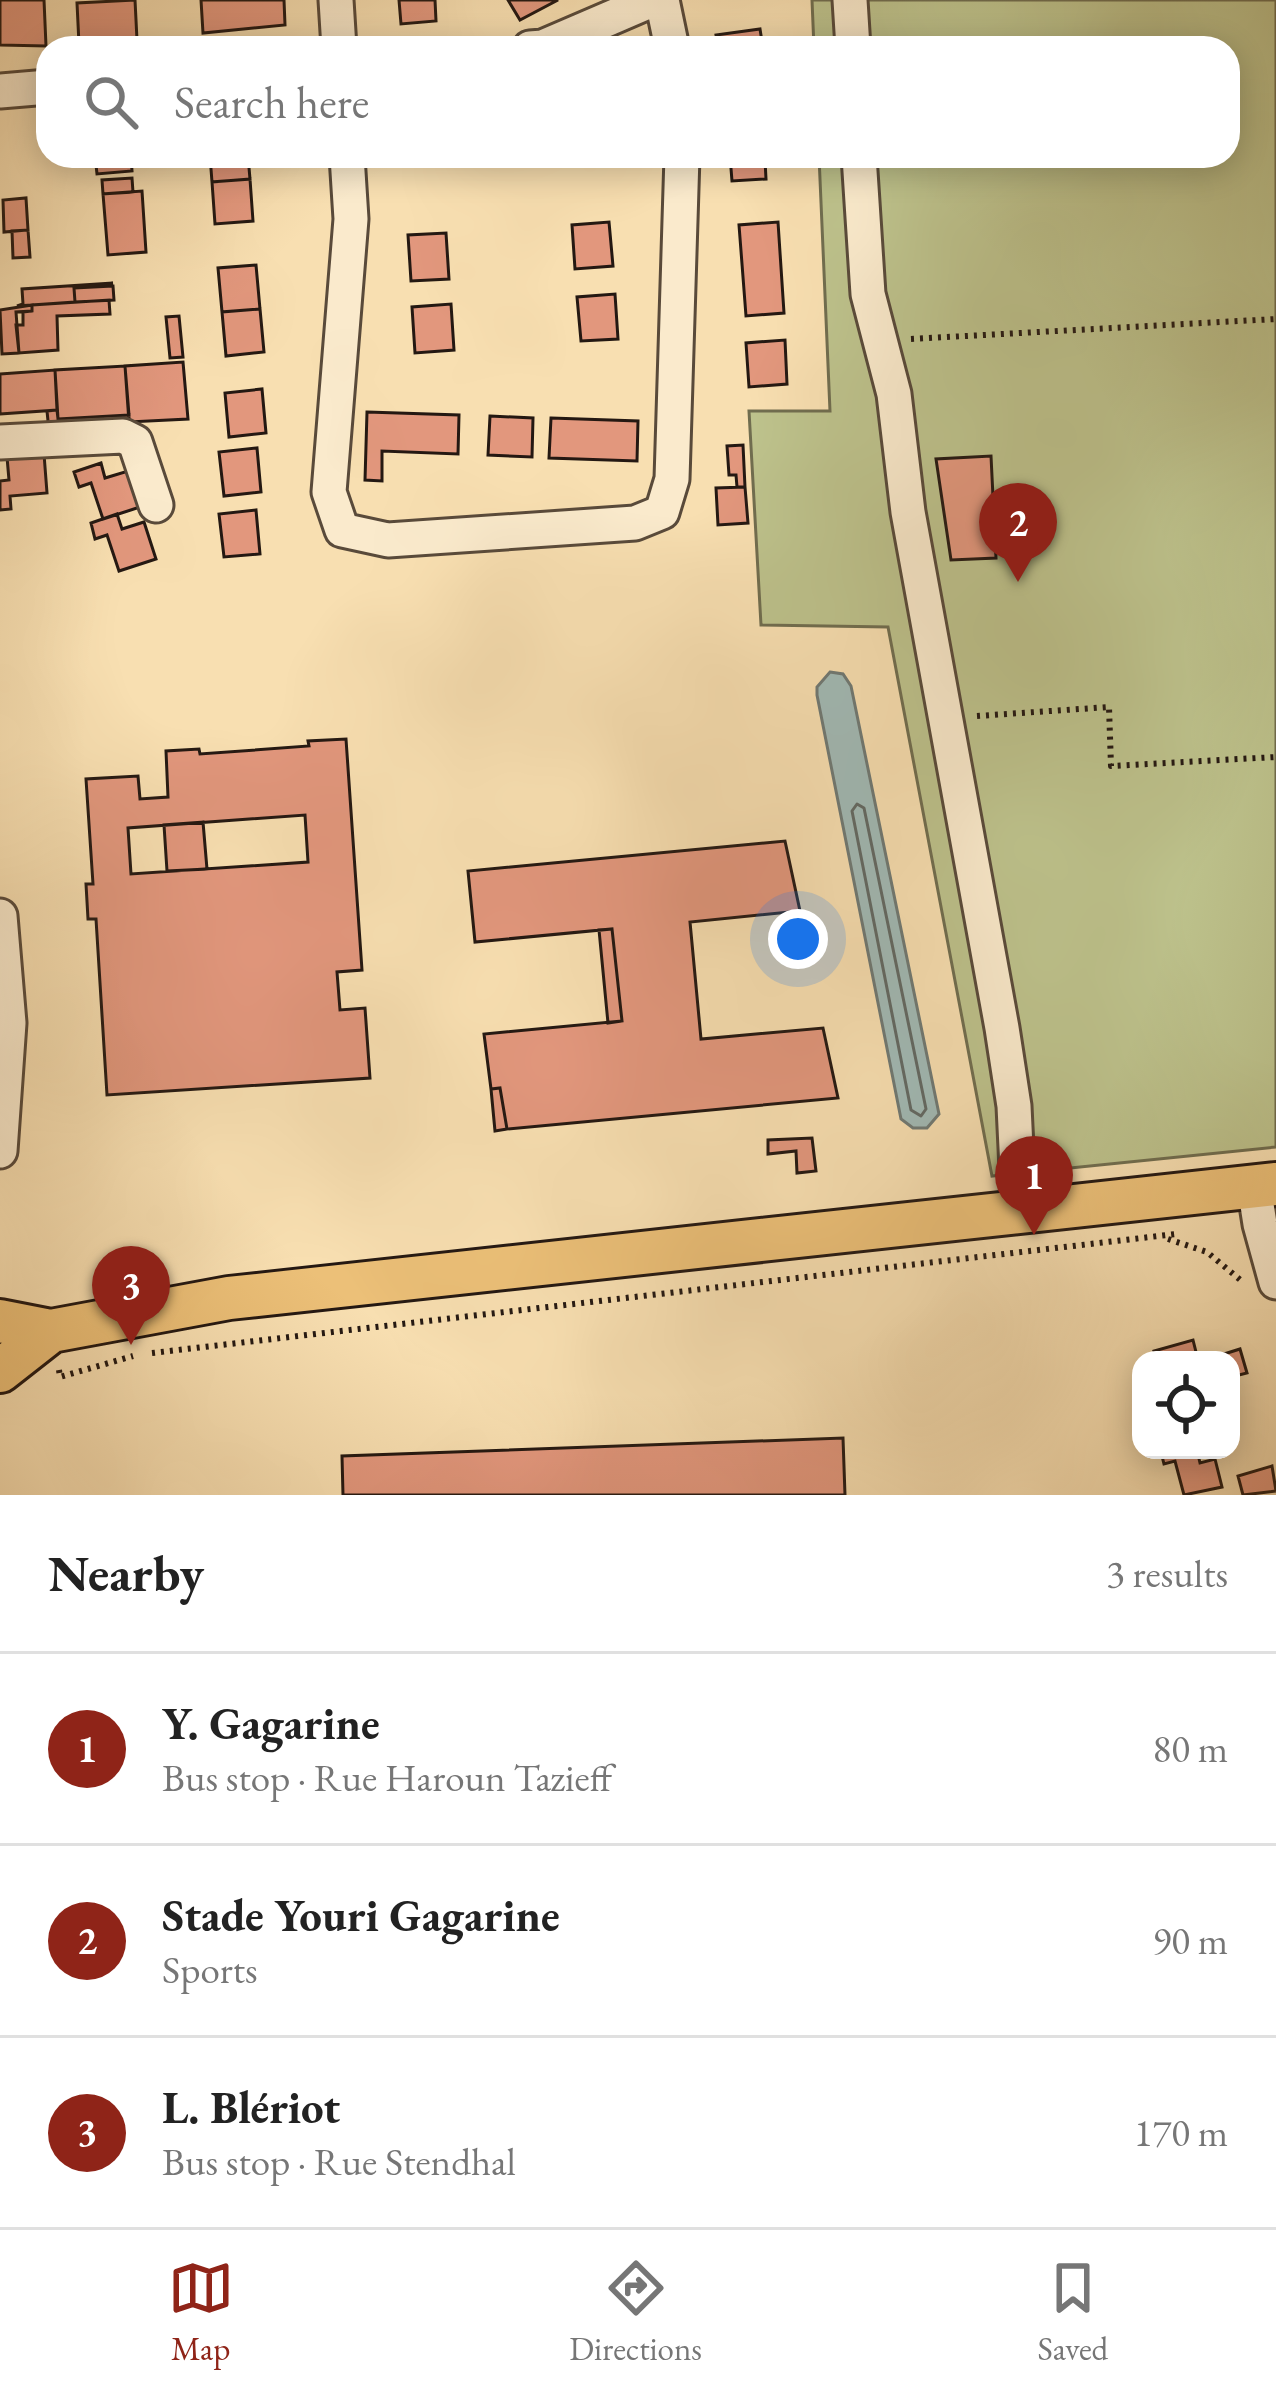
<!DOCTYPE html>
<html lang="en">
<head>
<meta charset="utf-8">
<style>
  body { margin:0; font-family:"EB Garamond",serif; background:#f2f2f2; color:#222 }
  .controls { position:absolute; right:36px; bottom:36px; display:grid; overflow:hidden; border-radius:24px; box-shadow:0 6px 30px #0003 }
  .controls button { width:108px; height:108px; display:grid; place-items:center; padding:0; border:0; border-bottom:3px solid #e0e0e0; background:#fff; color:#222; font:60px sans-serif }
  .you { position:absolute; left:798px; top:939px; width:42px; height:42px; margin:-30px; border:9px solid #fff; border-radius:50%; background:#1a73e8; box-shadow:0 0 0 18px #1a73e833 }
  .badge { display:grid; place-items:center; width:78px; height:78px; border-radius:50%; background:#8f2418; color:#fff; font-size:39px; font-weight:700 }
  .pin { position:absolute; translate:-50% -99px; filter:drop-shadow(0 3px 6px #0008) }
  .pin::after { content:''; position:absolute; top:63px; width:42px; height:36px; background:inherit; clip-path:polygon(0 0,100% 0,50% 100%) }
  .list { margin:0; padding:0; list-style:none }
  h2 { display:flex; justify-content:space-between; align-items:center; height:156px; margin:0; padding:0 48px; font-size:51px }
  h2 small { font-size:39px; font-weight:400; color:#767676 }
  .list li { display:grid; grid-template-columns:78px 1fr auto; gap:36px; align-items:center; box-sizing:border-box; height:192px; padding:0 48px; border-top:3px solid #e0e0e0 }
  .list b { display:block; font-size:45px; white-space:nowrap }
  .list p { margin:0; font-size:39px; white-space:nowrap; color:#767676 }
  .list em { font-size:39px; font-style:normal; color:#767676 }
  .icon { flex:none; width:66px; height:66px; fill:none; stroke:currentColor; stroke-width:2; stroke-linecap:round; stroke-linejoin:round }
  .map { position:relative; flex:none; width:1276px; height:1495px; overflow:hidden }
  .search { position:absolute; background:#fff; box-shadow:0 6px 30px #0003; left:36px; right:36px; top:36px; height:132px; display:flex; align-items:center; gap:30px; box-sizing:border-box; padding:0 42px; border-radius:36px; color:#767676; font-size:45px }
  .sheet { height:732px; background:#fff }
  nav { display:flex; justify-content:space-around; align-items:center; box-sizing:border-box; height:168px; border-top:3px solid #e0e0e0; background:#fff; font-size:33px; color:#767676 }
  nav a { display:grid; justify-items:center; gap:6px }
  nav .on { color:#8f2418 }
  .map>svg:first-child { display:block }
</style>
</head>
<body>
<div class="map">
<svg width="1276" height="1495" viewBox="0 0 1276 1495">
  <rect width="100%" height="100%" fill="#f8dfb1"/>
  <filter id="stains"><feTurbulence type="fractalNoise" baseFrequency=".00167" numOctaves="4"/><feColorMatrix values="0 0 0 0 .2 0 0 0 0 .09 0 0 0 0 .02 0 0 0 .5 -.17"/></filter>
  <radialGradient id="worn" r=".72"><stop offset=".6" stop-color="#630" stop-opacity="0"/><stop offset="1" stop-color="#630" stop-opacity=".3"/></radialGradient>
  <!-- green -->
  <path fill="#bdc28c" stroke="#706d4f" stroke-width="3" d="M812,0H1276V1147L992,1176L888,627L761,625L749,411H830L819,156H1228V48H814Z"/>
  <!-- water -->
  <path fill="#a1bab6" stroke="#6f7974" stroke-width="3" d="M830,672L843,674L851,686L939,1114L927,1128H913L901,1119L817,695V687Z"/>
  <g fill="none" stroke-linecap="round" stroke-linejoin="round">
    <!-- shore -->
    <path stroke="#626964" stroke-width="3" d="M857,804L864,808L926,1109L921,1116L911,1110L852,811Z"/>
  </g>
  <!-- building -->
  <path fill="#e2977d" stroke="#241812" stroke-width="3" fill-rule="evenodd" d="M0,0H44L46,46L0,45Z
    M135,0L137,40L79,44L77,3Z
    M201,0H284L285,25L203,33Z
    M399,0H435L436,21L401,24Z
    M508,0H558L520,20Z
    M760,29L763,48H718L716,35Z
    M95,156H131L132,171L97,174Z
    M210,156H248L250,179L212,182Z
    M730,156H773V160H765L766,179L732,181Z
    M132,178L133,192L103,194L102,180Z
    M250,179L253,221L215,224L212,182Z
    M142,191L146,252L108,255L103,194Z
    M26,198L28,230L4,232L3,200Z
    M609,222L613,266L575,269L572,225Z
    M778,222L784,313L746,316L739,225Z
    M28,230L30,257L13,258L12,231Z
    M446,233L449,279L411,281L408,235Z
    M256,265L260,309L222,312L218,268Z
    M113,283L74,288L75,302L17,306L23,304L22,289Z
    M113,286L114,300L75,302L74,288Z
    M615,294L618,339L581,341L577,297Z
    M109,300L110,314L57,316L58,350L19,353L16,325H23V312L32,311V305Z
    M451,304L454,350L415,353L412,307Z
    M32,305V311L16,312L19,353L2,354L0,310Z
    M260,309L264,352L226,356L222,312Z
    M179,316L183,357L170,358L166,317Z
    M785,340L787,384L749,387L746,343Z
    M183,362L188,419L129,422L125,366Z
    M125,366L129,415L58,419L55,370Z
    M55,370L57,410L0,414V374Z
    M262,389L266,433L229,437L225,393Z
    M57,410L58,419L129,415V426L49,431L47,411Z
    M367,412L459,415L458,454L382,451V481L365,480Z
    M490,416L533,418L532,457L488,455Z
    M551,418L638,421L637,461L549,458Z
    M743,445L745,487H737L736,475H729L727,446Z
    M257,448L261,492L224,496L219,452Z
    M44,454L47,493L10,496L11,509L0,510V481L9,480L7,457Z
    M991,456L996,558L951,560L936,459Z
    M101,463L105,478L128,471L140,507L103,519L91,483L79,487L74,472Z
    M745,487L748,523L718,525L716,488Z
    M256,510L260,554L224,557L219,514Z
    M117,514L122,529L144,522L156,559L119,571L107,535L95,539L91,523Z
    M346,739L362,970L337,972L340,1010L365,1008L370,1078L107,1095L96,919H88L86,884H93L86,779L138,776L140,799L168,797L166,751L199,749L200,754L309,746L308,741ZM305,815L308,862L131,874L128,828Z
    M203,822L207,869L167,871L164,825Z
    M785,841L800,911L690,922L701,1039L823,1028L838,1098L507,1129L500,1088L491,1089L484,1034L622,1021L612,929L475,942L468,871Z
    M612,929L622,1021L608,1023L599,930Z
    M500,1088L507,1129L495,1131L491,1089Z
    M812,1138L816,1171L797,1173L796,1151L768,1154V1140Z
    M1193,1340L1198,1360H1157L1154,1351Z
    M1240,1349L1247,1373L1231,1377V1360H1205Z
    M843,1438L845,1495H343L342,1456Z
    M1185,1450H1197L1200,1463L1215,1459L1222,1487L1184,1495L1175,1461L1164,1464L1162,1456Z
    M1272,1466L1276,1491L1243,1495L1238,1476Z"/>
  <g fill="none" stroke-linecap="round" stroke-linejoin="round">
    <defs>
      <path id="minor" d="M336,0L339,48
        M662,0L672,48
        M850,0L853,48
        M530,48L543,47L652,0
        M0,91L48,87
        M347,156L351,219L329,492L342,530L388,540L635,523L662,512L672,479L682,156
        M859,156L868,294L894,394L908,512L1002,1028L1014,1106L1019,1211
        M0,442L123,436L135,442L156,505
        M0,916L9,1023L0,1151
        M1254,1186L1260,1224L1276,1282"/>
      <path id="major" d="M0,1321L51,1331L229,1298L1276,1184
        M0,1371L51,1331"/>
    </defs>
    <!-- minor casing -->
    <use href="#minor" stroke="#594a3a" stroke-width="39"/>
    <!-- major casing -->
    <use href="#major" stroke="#241812" stroke-width="48"/>
    <!-- path -->
    <path stroke="#241812" stroke-width="6" stroke-dasharray="3 6" stroke-linecap="butt" d="M911,339L1276,319
      M977,716L1109,707L1111,766L1276,757
      M1168,1239L1207,1252L1244,1283
      M152,1353L1176,1234
      M59,1370L60,1377L133,1356"/>
    <!-- minor -->
    <use href="#minor" stroke="#faeacc" stroke-width="33"/>
    <!-- major -->
    <use href="#major" stroke="#ecc078" stroke-width="42"/>
  </g>
  <rect width="100%" height="100%" filter="url(#stains)"/>
  <rect width="100%" height="100%" fill="url(#worn)"/>
</svg>
<div class="controls">
<button><svg class="icon" aria-label="locate" viewBox="0 0 24 24"><circle cx="12" cy="12" r="6"/><path d="M12 2v4M12 18v4M2 12h4M18 12h4"/></svg></button>
</div>
<div class="you"></div>
<div class="pin badge" style="left:1034px;top:1235px">1</div>
<div class="pin badge" style="left:1018px;top:582px">2</div>
<div class="pin badge" style="left:131px;top:1345px">3</div>
<div class="search"><svg class="icon" aria-label="search" viewBox="0 0 24 24"><circle cx="10" cy="10" r="6"/><path d="M15 15l6 6"/></svg>Search here</div>
</div>
<section class="sheet">
<h2>Nearby<small>3 results</small></h2>
<ul class="list">
<li><span class="badge">1</span><div><b>Y. Gagarine</b><p>Bus stop · Rue Haroun Tazieff</p></div><em>80 m</em></li>
<li><span class="badge">2</span><div><b>Stade Youri Gagarine</b><p>Sports</p></div><em>90 m</em></li>
<li><span class="badge">3</span><div><b>L. Blériot</b><p>Bus stop · Rue Stendhal</p></div><em>170 m</em></li>
</ul>
</section>
<nav>
<a class="on"><svg class="icon" aria-label="map" viewBox="0 0 24 24"><path d="M3 6l6-2 6 2 6-2v14l-6 2-6-2-6 2zM9 4v14M15 6v14"/></svg>Map</a>
<a><svg class="icon" aria-label="directions" viewBox="0 0 24 24"><path d="M12 3l9 9-9 9-9-9zM9 14v-3h6M13 9l2 2-2 2"/></svg>Directions</a>
<a><svg class="icon" aria-label="saved" viewBox="0 0 24 24"><path d="M7 4h10v16l-5-4-5 4z"/></svg>Saved</a>
</nav>
</body>
</html>
